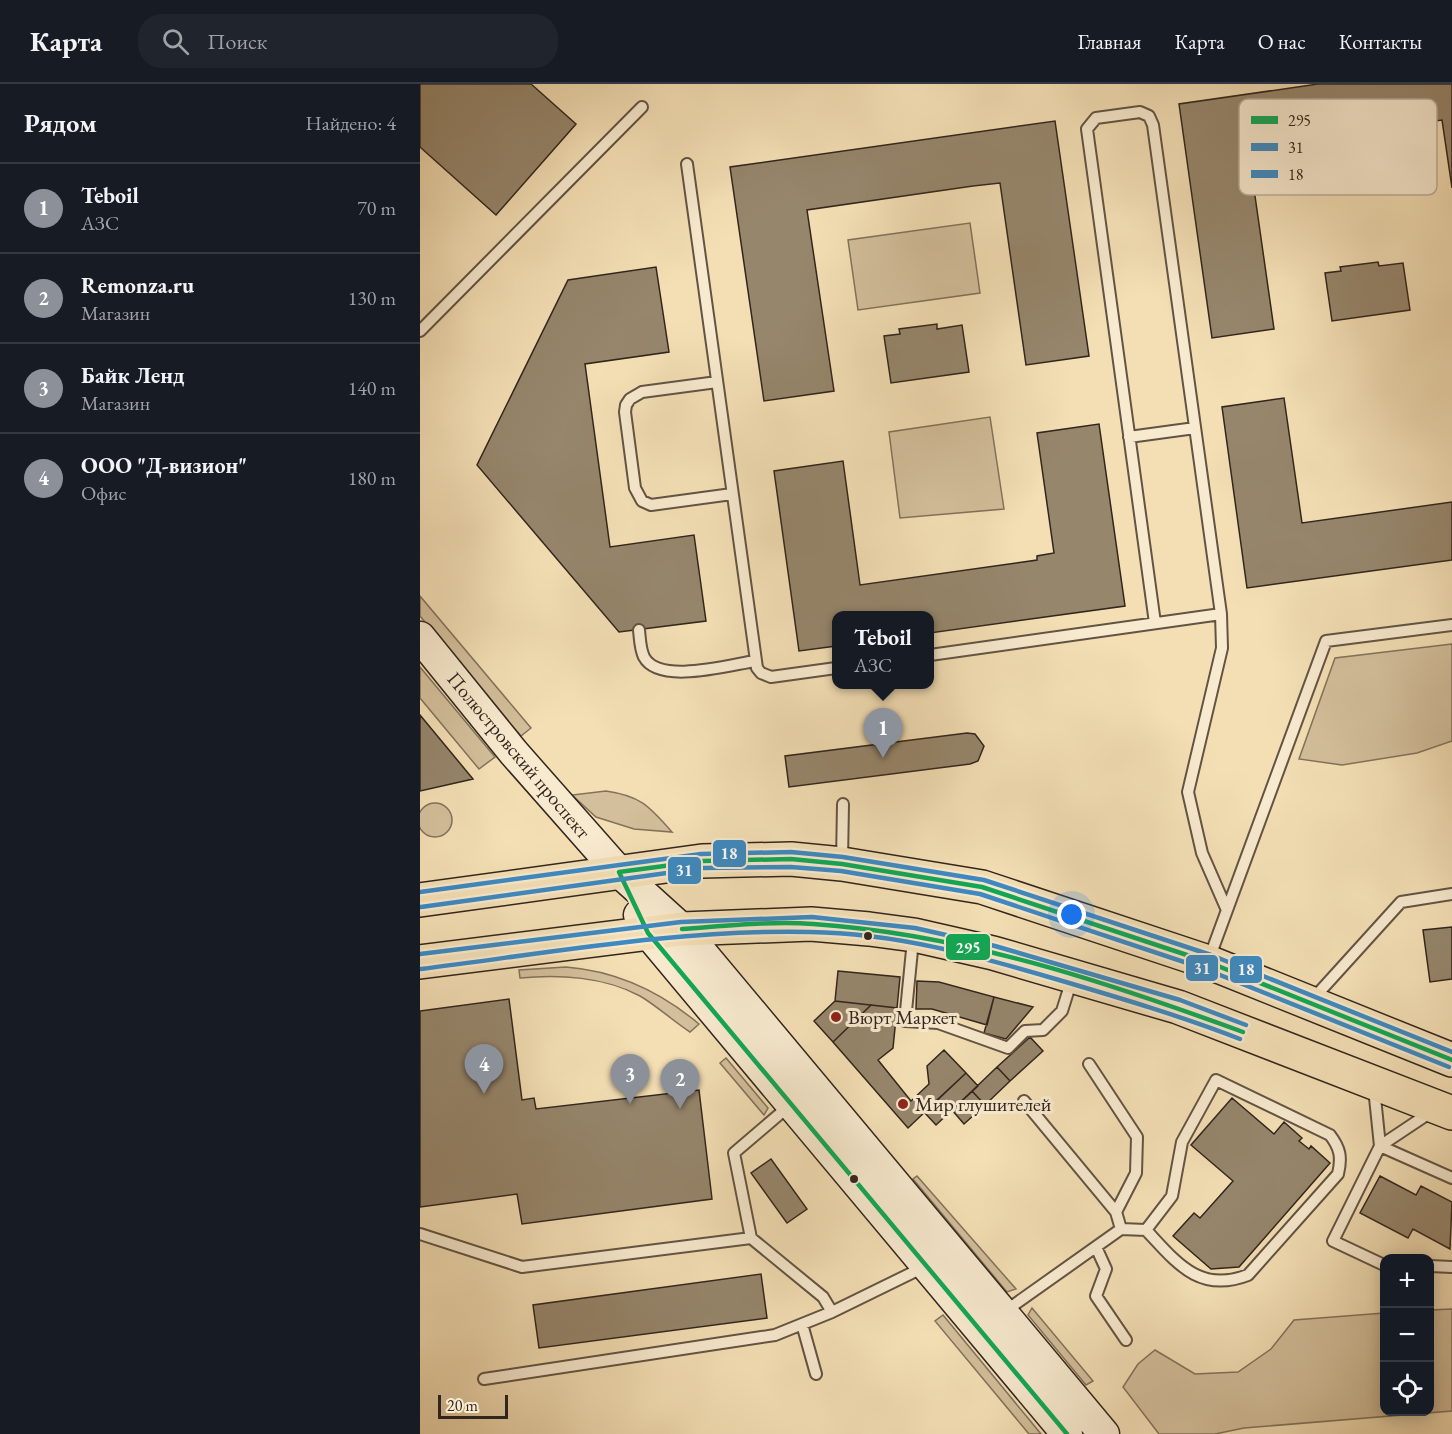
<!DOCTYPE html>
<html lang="ru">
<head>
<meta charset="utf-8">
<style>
  body { margin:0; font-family:"EB Garamond",serif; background:#20242c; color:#f1f3f6 }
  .controls { position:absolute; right:18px; bottom:18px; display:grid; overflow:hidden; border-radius:12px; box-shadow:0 3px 15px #0003 }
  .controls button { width:54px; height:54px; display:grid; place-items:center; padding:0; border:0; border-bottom:2px solid #363941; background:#171b24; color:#f1f3f6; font:30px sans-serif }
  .scale { position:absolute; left:18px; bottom:15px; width:70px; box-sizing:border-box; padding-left:6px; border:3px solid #31251d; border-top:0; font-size:16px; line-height:21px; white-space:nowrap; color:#31251d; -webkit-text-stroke:4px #f8eacf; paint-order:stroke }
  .you { position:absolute; left:652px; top:831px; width:21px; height:21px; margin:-15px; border:4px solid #fff; border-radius:50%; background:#1a73e8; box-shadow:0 0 0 9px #1a73e833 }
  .badge { display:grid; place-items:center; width:39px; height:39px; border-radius:50%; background:#8c9099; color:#fff; font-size:20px; font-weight:700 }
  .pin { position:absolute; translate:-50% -50px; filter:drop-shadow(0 2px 3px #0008) }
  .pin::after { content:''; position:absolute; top:32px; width:21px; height:18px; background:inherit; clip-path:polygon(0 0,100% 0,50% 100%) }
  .popup { position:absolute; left:412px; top:527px; width:102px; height:78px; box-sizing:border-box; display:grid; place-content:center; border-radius:12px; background:#171b24; filter:drop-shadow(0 2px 4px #0005); font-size:20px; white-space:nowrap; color:#9ea1a6 }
  .popup b { font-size:22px; color:#f1f3f6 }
  .popup::after { content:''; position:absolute; left:50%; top:100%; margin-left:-12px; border:12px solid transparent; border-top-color:#171b24 }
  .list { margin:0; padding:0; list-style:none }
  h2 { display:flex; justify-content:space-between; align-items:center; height:78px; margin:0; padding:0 24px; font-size:26px }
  h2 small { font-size:20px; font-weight:400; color:#9ea1a6 }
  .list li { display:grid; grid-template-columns:39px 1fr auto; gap:18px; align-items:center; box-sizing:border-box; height:90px; padding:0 24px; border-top:2px solid #363941 }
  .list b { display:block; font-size:22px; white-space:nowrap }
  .list p { margin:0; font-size:20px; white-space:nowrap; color:#9ea1a6 }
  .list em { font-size:20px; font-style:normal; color:#9ea1a6 }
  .icon { flex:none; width:33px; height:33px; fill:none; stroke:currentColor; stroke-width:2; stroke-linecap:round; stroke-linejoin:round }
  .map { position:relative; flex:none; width:1032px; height:1350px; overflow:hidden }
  header { display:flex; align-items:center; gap:36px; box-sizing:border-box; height:84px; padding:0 30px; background:#171b24; border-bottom:2px solid #363941 }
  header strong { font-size:28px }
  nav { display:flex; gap:33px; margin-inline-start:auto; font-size:21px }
  .search { width:420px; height:54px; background:#20242c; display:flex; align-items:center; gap:15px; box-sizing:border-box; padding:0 21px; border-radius:24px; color:#9ea1a6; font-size:22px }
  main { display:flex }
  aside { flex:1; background:#171b24 }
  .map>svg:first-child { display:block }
</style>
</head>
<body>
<header>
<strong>Карта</strong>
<div class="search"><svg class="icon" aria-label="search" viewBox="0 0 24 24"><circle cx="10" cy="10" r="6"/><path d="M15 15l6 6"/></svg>Поиск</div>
<nav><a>Главная</a><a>Карта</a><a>О нас</a><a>Контакты</a></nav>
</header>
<main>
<aside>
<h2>Рядом<small>Найдено: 4</small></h2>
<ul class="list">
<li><span class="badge">1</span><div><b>Teboil</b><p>АЗС</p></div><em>70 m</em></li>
<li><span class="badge">2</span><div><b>Remonza.ru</b><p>Магазин</p></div><em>130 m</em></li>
<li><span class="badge">3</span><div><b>Байк Ленд</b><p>Магазин</p></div><em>140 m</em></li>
<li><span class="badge">4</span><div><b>ООО &quot;Д-визион&quot;</b><p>Офис</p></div><em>180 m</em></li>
</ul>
</aside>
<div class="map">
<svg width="1032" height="1350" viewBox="0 0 1032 1350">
  <rect width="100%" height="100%" fill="#f4dfb5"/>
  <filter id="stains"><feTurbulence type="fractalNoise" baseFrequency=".00333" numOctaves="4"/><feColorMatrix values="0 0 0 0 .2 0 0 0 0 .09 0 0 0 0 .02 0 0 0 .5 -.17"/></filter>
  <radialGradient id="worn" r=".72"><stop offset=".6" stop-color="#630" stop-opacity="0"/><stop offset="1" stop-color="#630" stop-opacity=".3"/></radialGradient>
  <!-- green -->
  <path fill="#d3bf9b" stroke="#82725c" stroke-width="1.5" d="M550,139L560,209L438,226L428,156Z
    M570,333L584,425L480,434L469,348Z
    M0,512L111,644L101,652L0,532Z
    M1032,560V657L997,669L922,681L879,675L915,574Z
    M0,583L75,673L59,685L0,614Z
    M186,707C221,712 229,722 252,748L214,745L176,733L152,711Z
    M-2 736a17 17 0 1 1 34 0a17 17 0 1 1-34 0Z
    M146,883C196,887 241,908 279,940L270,948C253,937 237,922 220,912C185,893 139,890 100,894L99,886Z
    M306,974L348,1024L344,1031L300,979Z
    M497,1092L596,1205L587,1208L493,1095Z
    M612,1224L673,1297L666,1301L608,1231Z
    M1032,1225V1327L824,1344L795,1350H739L703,1303L718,1280L735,1266L775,1290L818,1288L851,1265L874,1236L964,1229V1328H1010V1226Z
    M523,1231L612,1339L621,1350H609L515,1237Z"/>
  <!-- building -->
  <path fill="#96866c" stroke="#31251d" stroke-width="1.5" d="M0,0H111L156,40L76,131L0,63Z
    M898,0H1032V104L1022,36L828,63L854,245L792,254L759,20Z
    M635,37L669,272L606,281L580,99L553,102L387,126L414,307L344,317L310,83Z
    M958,178L959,182L983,179L990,226L912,237L905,189L921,187L920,183Z
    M236,183L249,268L165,280L190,463L274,451L286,537L199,548L57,381L148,196Z
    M517,240V245L542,241L549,288L471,299L464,252L480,250L479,245Z
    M864,314L882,439L1032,418V476L827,504L802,323Z
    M679,340L705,522L510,549V532H416V562L379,567L354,387L423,377L440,501L617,476V472L634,469L617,349Z
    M0,631L53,695L0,707Z
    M547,649L555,650L564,662L558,677L550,680L369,703L365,672Z
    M1032,843V895L1010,898L1003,846Z
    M418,887L480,893L477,924L415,917Z
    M497,897L519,898L574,913L567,941L512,925H496Z
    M574,913L613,923L586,955L564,949Z
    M89,915L102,1016L114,1014L116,1025L279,1006L292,1115L102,1140L97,1110L0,1123V927Z
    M415,917L451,921L413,958L394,937Z
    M451,921L477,924L473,964L458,976L491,1017L509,1000L507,982L524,966L546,989L488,1044L413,958Z
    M610,953L623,967L590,997L577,983Z
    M577,983L590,997L565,1021L552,1007Z
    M546,989L558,1002L516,1041L504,1028Z
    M552,1007L565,1021L544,1040L532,1026Z
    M812,1014L854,1050L864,1038L882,1054L879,1057L889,1065L891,1062L910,1079L819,1183L791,1185L753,1152L774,1129L780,1134L813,1097L771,1061Z
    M351,1075L387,1125L367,1139L331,1089Z
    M960,1092L996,1111L1001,1102L1032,1118L1030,1165L993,1145L988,1154L940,1129Z
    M341,1190L347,1234L119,1264L113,1221Z"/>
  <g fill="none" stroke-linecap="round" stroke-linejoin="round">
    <defs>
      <path id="lane" d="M267,80L337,584L341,589L351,593L416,584
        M0,247L222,23
        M297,298L222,308L210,315L206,321L205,328L215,404L222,417L231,421L312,410
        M709,353L775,344
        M735,539L667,45L676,34L720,28L729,32L733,41L801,530L802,564L768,708L782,769L806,824
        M219,546C220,555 220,565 224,573C239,601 309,581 335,577
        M510,571L801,530
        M422,777L423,720
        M493,856L485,937L518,939L588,964L605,947L623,946L642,927L652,895
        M789,875L906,557L1032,541
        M893,915L981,818L1032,810
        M669,980L717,1053L716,1089L696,1128L701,1145
        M954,1004L960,1062L1011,1028
        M604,1017L696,1128
        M369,1022L314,1069L331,1154L403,1213L412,1228
        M0,1150L102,1183L331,1154
        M676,1163L686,1185L676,1212L706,1256
        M964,1181L913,1157L960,1062L1032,1094
        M1010,1182L1032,1183
        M584,1228L701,1145L726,1146L752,1112L762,1058L796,996L910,1051C920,1064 922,1073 918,1090L828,1191C779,1210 756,1178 726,1146
        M382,1240L396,1290
        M64,1295L355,1251L412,1228L504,1183"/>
      <path id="secondary" d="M0,553L94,669L199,788L262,845L684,1350
        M219,831L228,849L647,1350"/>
      <path id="primary" d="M0,816L282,777L371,775L422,780L562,803L788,878L1032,976
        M0,878L262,845L391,840L449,845L494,851L573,869L758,923L1032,1029"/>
    </defs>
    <!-- lane casing -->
    <use href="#lane" stroke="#625443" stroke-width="14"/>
    <!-- secondary casing -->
    <use href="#secondary" stroke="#31251d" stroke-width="33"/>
    <!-- primary casing -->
    <use href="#primary" stroke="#31251d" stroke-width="36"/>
    <!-- lane -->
    <use href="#lane" stroke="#f8eacf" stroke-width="10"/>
    <!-- secondary -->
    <use href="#secondary" stroke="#f8eacf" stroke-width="30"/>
    <!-- primary -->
    <use href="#primary" stroke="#f4dfb5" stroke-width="33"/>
    <defs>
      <path id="bus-1" d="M262,845C306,842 350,837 393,840C542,850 684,897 823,948
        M647,1350L228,849L199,788L282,777L371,775L422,780L562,803L788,878L1032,976"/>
      <path id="bus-2" d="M1,823L283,784L371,783L421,787L560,810L785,885L1029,983
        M1,885C129,869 260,845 390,848C475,849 558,872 639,896C700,914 761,932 820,955"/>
      <path id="bus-3" d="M0,808L281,770L371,768L423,773L564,796L791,871L1032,968
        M0,870L261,838L392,833L495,844L575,862L760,916L826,941"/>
    </defs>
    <!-- bus-1 casing -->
    <use href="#bus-1" stroke="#f8eacf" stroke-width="9"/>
    <!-- bus-2 casing -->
    <use href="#bus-2" stroke="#f8eacf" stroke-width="9"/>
    <!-- bus-3 casing -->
    <use href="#bus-3" stroke="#f8eacf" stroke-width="9"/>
    <!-- bus-1 -->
    <use href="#bus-1" stroke="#10a855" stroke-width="4.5"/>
    <!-- bus-2 -->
    <use href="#bus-2" stroke="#3d8ac2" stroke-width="4.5"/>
    <!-- bus-3 -->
    <use href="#bus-3" stroke="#3d8ac2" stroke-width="4.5"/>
  </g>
  <!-- markers -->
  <g fill="#31251d" stroke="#f8eacf" stroke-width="2">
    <circle cx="448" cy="852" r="5"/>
    <circle cx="434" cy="1095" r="5"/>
  </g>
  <g fill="#8f2418" stroke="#f8eacf" stroke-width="2">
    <circle cx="416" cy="933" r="6"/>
    <circle cx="483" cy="1020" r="6"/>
  </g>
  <g text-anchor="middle" stroke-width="6" stroke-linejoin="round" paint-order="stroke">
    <!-- street labels -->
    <g font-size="20" fill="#31251d" stroke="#f8eacf">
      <text transform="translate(99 671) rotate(50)" y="7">Полюстровский проспект</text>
    </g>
    <!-- poi labels -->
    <g font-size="20" fill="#31251d" stroke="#f8eacf" text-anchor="start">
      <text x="428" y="940">Вюрт Маркет</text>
      <text x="495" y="1027">Мир глушителей</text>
    </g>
  </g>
  <!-- legend -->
  <rect x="819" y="15" width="198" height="96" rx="9" fill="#f8eacf" stroke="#bcaf9a" stroke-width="1.5"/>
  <rect x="831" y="32" width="27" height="8" fill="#10a855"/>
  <rect x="831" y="59" width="27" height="8" fill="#3d8ac2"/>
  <rect x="831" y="86" width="27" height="8" fill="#3d8ac2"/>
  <g font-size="16" fill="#31251d">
    <text x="868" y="42">295</text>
    <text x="868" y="69">31</text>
    <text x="868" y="96">18</text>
  </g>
  <g stroke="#f8eacf" stroke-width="2">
    <rect x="292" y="755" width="35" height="29" rx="6" fill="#3d8ac2"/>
    <rect x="247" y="772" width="35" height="29" rx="6" fill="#3d8ac2"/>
    <rect x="525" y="849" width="46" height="28" rx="6" fill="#10a855"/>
    <rect x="765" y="870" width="34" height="28" rx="6" fill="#3d8ac2"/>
    <rect x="809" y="871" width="34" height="29" rx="6" fill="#3d8ac2"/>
  </g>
  <g font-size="16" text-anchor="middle" font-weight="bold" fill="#fff">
    <text x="309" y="775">18</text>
    <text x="264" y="792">31</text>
    <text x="548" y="869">295</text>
    <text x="782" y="890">31</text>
    <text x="826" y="891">18</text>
  </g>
  <rect width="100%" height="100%" filter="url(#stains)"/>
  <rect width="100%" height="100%" fill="url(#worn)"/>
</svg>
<div class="controls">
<button>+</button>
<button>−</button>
<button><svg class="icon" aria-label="locate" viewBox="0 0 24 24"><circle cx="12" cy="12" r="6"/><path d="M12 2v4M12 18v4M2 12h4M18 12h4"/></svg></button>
</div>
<div class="scale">20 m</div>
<div class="you"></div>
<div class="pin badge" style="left:463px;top:674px">1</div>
<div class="popup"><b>Teboil</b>АЗС</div>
<div class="pin badge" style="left:260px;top:1025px">2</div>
<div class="pin badge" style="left:210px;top:1020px">3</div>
<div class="pin badge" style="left:64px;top:1010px">4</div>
</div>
</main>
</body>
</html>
